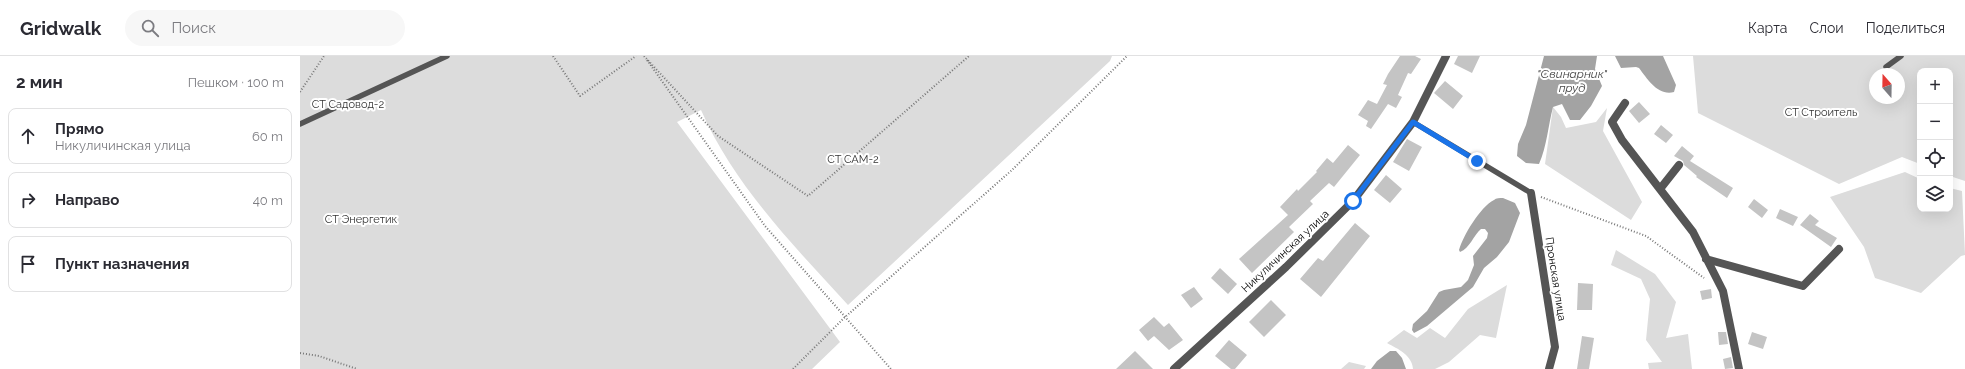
<!DOCTYPE html>
<html lang="ru">
<head>
<meta charset="utf-8">
<style>
  body { margin:0; font-family:Raleway,sans-serif; background:#f7f7f7; color:#2b2b33 }
  .controls { position:absolute; right:12px; top:12px; display:grid; overflow:hidden; border-radius:8px; box-shadow:0 4px 16px #0002 }
  .controls button { width:36px; height:36px; display:grid; place-items:center; padding:0; border:0; border-bottom:1px solid #e1e1e2; background:#fff; color:#2b2b33; font:20px sans-serif }
  .compass { position:absolute; left:1569px; top:12px; width:36px; height:36px; border-radius:50%; background:#fff; box-shadow:0 4px 16px #0002; rotate:340deg }
  .stop { position:absolute; width:12px; height:12px; margin:-9px; border:3px solid #1a73e8; border-radius:50%; background:#fff }
  .stop.end { background:#1a73e8; border-color:#fff; box-shadow:0 1px 4px #0008 }
  .list { margin:0; padding:0; list-style:none }
  h2 { display:flex; justify-content:space-between; align-items:center; height:52px; margin:0; padding:0 16px; font-size:17px }
  h2 small { font-size:13px; font-weight:400; color:#7c7c81 }
  .list li { display:grid; grid-template-columns:26px 1fr auto; gap:12px; align-items:center; box-sizing:border-box; height:56px; margin:0 8px 8px; padding:0 8px; border:1px solid #e1e1e2; border-radius:8px }
  .list b { display:block; font-size:15px; white-space:nowrap }
  .list p { margin:0; font-size:13px; white-space:nowrap; color:#7c7c81 }
  .list em { font-size:13px; font-style:normal; color:#7c7c81 }
  .icon { flex:none; width:22px; height:22px; fill:none; stroke:currentColor; stroke-width:2; stroke-linecap:round; stroke-linejoin:round }
  .map { position:relative; flex:none; width:1665px; height:313px; overflow:hidden }
  header { display:flex; align-items:center; gap:24px; box-sizing:border-box; height:56px; padding:0 20px; background:#fff; border-bottom:1px solid #e1e1e2 }
  header strong { font-size:19px }
  nav { display:flex; gap:22px; margin-inline-start:auto; font-size:14px }
  .search { width:280px; height:36px; background:#f7f7f7; display:flex; align-items:center; gap:10px; box-sizing:border-box; padding:0 14px; border-radius:22px; color:#7c7c81; font-size:15px }
  main { display:flex }
  aside { flex:1; background:#fff }
  .map>svg:first-child { display:block }
</style>
</head>
<body>
<header>
<strong>Gridwalk</strong>
<div class="search"><svg class="icon" aria-label="search" viewBox="0 0 24 24"><circle cx="10" cy="10" r="6"/><path d="M15 15l6 6"/></svg>Поиск</div>
<nav><a>Карта</a><a>Слои</a><a>Поделиться</a></nav>
</header>
<main>
<aside>
<h2>2 мин<small>Пешком · 100 m</small></h2>
<ul class="list">
<li><svg class="icon" aria-label="ahead" viewBox="0 0 24 24"><path d="M12 20V5M6 11l6-6 6 6"/></svg><div><b>Прямо</b><p>Никуличинская улица</p></div><em>60 m</em></li>
<li><svg class="icon" aria-label="right" viewBox="0 0 24 24"><path d="M7 20v-9h11M14 6l5 5-5 5"/></svg><div><b>Направо</b></div><em>40 m</em></li>
<li><svg class="icon" aria-label="arrive" viewBox="0 0 24 24"><path d="M6 21V4h12l-3 4 3 4H6"/></svg><div><b>Пункт назначения</b></div></li>
</ul>
</aside>
<div class="map">
<svg width="1665" height="313" viewBox="0 0 1665 313">
  <rect width="100%" height="100%" fill="#fff"/>
  <!-- green -->
  <path fill="#dcdcdc" fill-rule="evenodd" d="M0,0H812L810,5L548,249C493,189 434,129 401,54L377,66L540,286L512,313H0Z
    M1393,0H1665V125L1650,120V15H1620V108L1602,101L1539,128L1398,57ZM1575,18H1599V42H1575Z
    M1253,51L1261,61L1266,72L1296,66L1307,52L1303,75L1342,146L1331,164L1245,108Z
    M1605,116L1620,123V153H1650V132L1662,135L1665,199L1661,200L1621,237L1575,222L1564,191L1530,141Z
    M1316,194L1355,218L1376,246L1366,282L1388,278L1392,313H1349L1348,307L1362,306L1346,284L1350,243L1341,223L1311,209Z
    M1207,229L1196,282L1180,279L1149,306L1135,313H1113C1112,299 1098,293 1087,287L1104,274L1117,282L1130,272L1145,282L1168,253Z
    M1049,306L1066,310L1064,313H1041Z"/>
  <!-- water -->
  <path fill="#a3a3a3" d="M1244,0H1297L1295,13L1302,30L1291,50L1280,64H1270L1262,48L1253,51C1248,70 1247,90 1239,108L1226,107L1217,100L1218,88L1226,69Z
    M1315,0H1363L1376,29L1374,36C1358,40 1348,24 1339,12L1336,11L1321,12Z
    M1203,142L1215,147L1220,157L1209,186L1197,201L1184,212L1173,231L1127,270L1114,277L1112,274L1113,268L1127,255L1139,236L1144,234L1161,231L1168,224L1174,209L1173,200L1187,182L1188,177L1185,173H1181C1173,180 1170,192 1160,196L1159,194C1163,180 1180,151 1194,144C1196,142 1200,142 1203,142Z
    M1090,295H1096L1102,302L1106,313H1071L1077,305Z"/>
  <!-- building -->
  <path fill="#c4c4c4" d="M1100,0H1115L1121,3L1111,18L1108,17L1098,39L1102,41L1096,52L1088,48L1071,73L1066,70L1068,65L1058,59L1068,44L1077,48L1087,29L1083,28L1088,18Z
    M1158,0H1180L1172,17L1154,8Z
    M1145,25L1163,40L1153,53L1134,37Z
    M1339,46L1350,58L1339,67L1329,55Z
    M1361,69L1373,79L1366,87L1354,78Z
    M1107,83L1122,91L1109,115L1093,106Z
    M1048,89L1060,99L1034,131L1029,127L1010,145L1013,148L989,171L994,176L952,217L939,203L988,159L980,151L997,133L998,135L1017,116L1016,115L1027,102L1033,107Z
    M1382,90L1394,100L1390,105L1433,132L1427,142L1396,121L1397,120L1384,109L1383,105L1374,100Z
    M1086,119L1102,133L1090,147L1074,134Z
    M1454,143L1468,154L1462,162L1448,151Z
    M1480,153L1498,161L1493,170L1476,162Z
    M1510,158L1519,165L1515,169L1537,182L1531,191L1500,169Z
    M1055,167L1070,180L1021,241L1000,223L1018,202L1023,205Z
    M920,212L937,228L928,238L911,222Z
    M1278,227L1293,228L1292,254H1277Z
    M894,231L903,243L891,252L881,239Z
    M1411,233L1412,242L1402,244L1400,235Z
    M971,244L986,259L964,281L949,266Z
    M854,261L864,271L869,267L883,284L869,294L854,280L848,285L839,274Z
    M1418,276H1426L1428,288L1419,289Z
    M1452,276L1467,281L1463,293L1448,288Z
    M1282,280L1294,282L1289,313H1277Z
    M929,284L947,299L935,313H931L915,300Z
    M835,295L853,313H816Z
    M1431,301L1433,312L1425,313L1423,303Z"/>
  <g fill="none" stroke-linecap="round" stroke-linejoin="round">
    <!-- path -->
    <path stroke="#777" stroke-width="2" stroke-dasharray="1 2" stroke-linecap="butt" d="M253,0L280,40L336,0
      M344,0L418,80L508,140L669,0
      M347,4L465,170L591,313
      M0,36L24,0
      M1241,141L1346,180L1404,222
      M0,297L19,300L57,313
      M493,313L544,262L712,114L827,0"/>
    <!-- service -->
    <path stroke="#555" stroke-width="5.5" d="M1586,11L1601,0
      M1113,66L1231,137
      M0,68L147,0"/>
    <!-- minor -->
    <path stroke="#555" stroke-width="8" d="M1325,47L1312,66L1322,84L1393,176L1423,235L1439,313
      M1360,133L1379,109
      M1231,137L1255,291L1249,313
      M1406,203L1503,230L1539,193
      M874,313L986,211L1053,145L1113,66L1146,0"/>
  </g>
  <g fill="none" stroke-linecap="round" stroke-linejoin="round">
    <!-- route -->
    <path stroke="#1a73e8" stroke-width="5" d="M1053,145L1113,66L1177,105"/>
  </g>
  <g text-anchor="middle" stroke-width="4" stroke-linejoin="round" paint-order="stroke">
    <!-- park labels -->
    <g font-size="11" fill="#333" stroke="#fff">
      <text x="48" y="52">СТ Садовод-2</text>
      <text x="1521" y="60">СТ Строитель</text>
      <text x="553" y="107">СТ САМ-2</text>
      <text x="61" y="167">СТ Энергетик</text>
    </g>
    <!-- street labels -->
    <g font-size="11" fill="#000" stroke="#fff">
      <text transform="translate(985 195) rotate(-43)" y="4">Никуличинская улица</text>
      <text transform="translate(1256 223) rotate(81)" y="4">Пронская улица</text>
    </g>
    <!-- water labels -->
    <g font-size="12" font-style="italic" fill="#444" stroke="#fff">
      <text x="1272" y="22">"Свинарник"<tspan x="1272" dy="14">пруд</tspan></text>
    </g>
  </g>
</svg>
<div class="controls">
<button>+</button>
<button>−</button>
<button><svg class="icon" aria-label="locate" viewBox="0 0 24 24"><circle cx="12" cy="12" r="6"/><path d="M12 2v4M12 18v4M2 12h4M18 12h4"/></svg></button>
<button><svg class="icon" aria-label="layers" viewBox="0 0 24 24"><path d="M12 4l9 5-9 5-9-5zM3 14l9 5 9-5"/></svg></button>
</div>
<svg class="compass" viewBox="-18 -18 36 36"><path d="M0-13l5 13h-10z" fill="#e53935"/><path d="M0 13l5-13h-10z" fill="#7c7c81"/></svg>
<div class="stop" style="left:1053px;top:145px"></div>
<div class="stop end" style="left:1177px;top:105px"></div>
</div>
</main>
</body>
</html>
